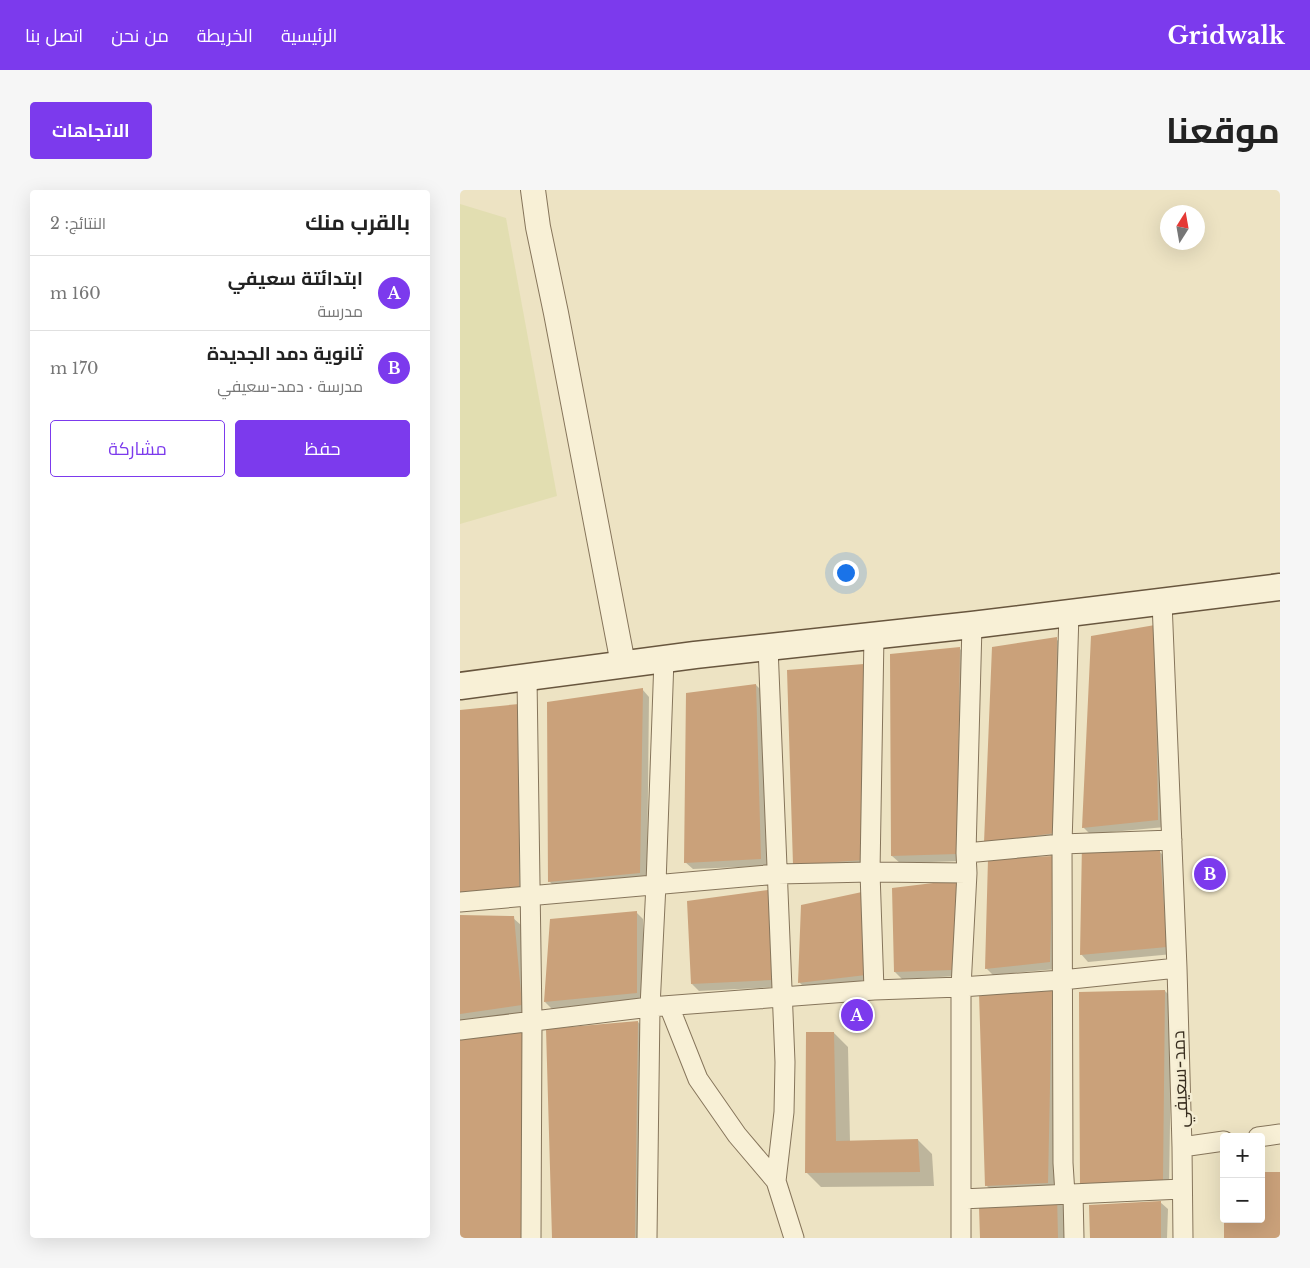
<!DOCTYPE html>
<html lang="ar">
<head>
<meta charset="utf-8">
<style>
  body { margin:0; font-family:"Libre Baskerville",Cairo,serif; background:#f6f6f6; color:#222; direction:rtl }
  .controls { position:absolute; right:15px; bottom:15px; display:grid; overflow:hidden; border-radius:5px; box-shadow:0 5px 20px #0002 }
  .controls button { width:45px; height:45px; display:grid; place-items:center; padding:0; border:0; border-bottom:1px solid #e0e0e0; background:#fff; color:#222; font:25px sans-serif }
  .compass { position:absolute; left:700px; top:15px; width:45px; height:45px; border-radius:50%; background:#fff; box-shadow:0 5px 20px #0002; rotate:11deg }
  .you { position:absolute; left:385px; top:382px; width:18px; height:18px; margin:-12px; border:4px solid #fff; border-radius:50%; background:#1a73e8; box-shadow:0 0 0 8px #1a73e833 }
  .badge { display:grid; place-items:center; width:32px; height:32px; border-radius:50%; background:#7c3aed; color:#fff; font-size:16px; font-weight:700 }
  .pin { position:absolute; translate:-50% -50%; border:2px solid #fff; box-shadow:0 1px 5px #0006 }
  .list { margin:0; padding:0; list-style:none }
  h2 { display:flex; justify-content:space-between; align-items:center; height:65px; margin:0; padding:0 20px; font-size:21px }
  h2 small { font-size:16px; font-weight:400; color:#767676 }
  .list li { display:grid; grid-template-columns:32px 1fr auto; gap:15px; align-items:center; box-sizing:border-box; height:75px; padding:0 20px; border-top:1px solid #e0e0e0 }
  .list b { display:block; font-size:19px; white-space:nowrap }
  .list p { margin:0; font-size:16px; white-space:nowrap; color:#767676 }
  .list em { font-size:16px; font-style:normal; color:#767676 }
  .actions { display:flex; gap:10px; padding:15px 20px }
  .actions a { flex:1; padding:11px 0; border:1px solid #7c3aed; border-radius:5px; text-align:center; font-size:18px; color:#7c3aed }
  .actions .main { background:#7c3aed; color:#fff }
  .map { position:relative; flex:none; width:820px; height:1048px; overflow:hidden; direction:ltr; border-radius:5px }
  header { display:flex; align-items:center; gap:30px; box-sizing:border-box; height:70px; padding:0 25px; background:#7c3aed; color:#fff }
  header strong { font-size:24px }
  nav { display:flex; gap:28px; margin-inline-start:auto; font-size:18px }
  .intro { display:flex; align-items:center; justify-content:space-between; box-sizing:border-box; height:120px; padding:0 30px }
  h1 { margin:0; font-size:35px }
  .button { padding:12px 22px; border-radius:5px; background:#7c3aed; color:#fff; font-size:18px; font-weight:700 }
  main { display:flex; gap:30px; padding:0 30px }
  aside { flex:1; background:#fff; border-radius:5px; box-shadow:0 5px 20px #0002 }
  .map>svg:first-child { display:block }
</style>
</head>
<body>
<header>
<strong>Gridwalk</strong>
<nav><a>الرئيسية</a><a>الخريطة</a><a>من نحن</a><a>اتصل بنا</a></nav>
</header>
<div class="intro"><h1>موقعنا</h1><a class="button">الاتجاهات</a></div>
<main>
<div class="map">
<svg width="820" height="1048" viewBox="0 0 820 1048">
  <rect width="100%" height="100%" fill="#ede3c3"/>
  <!-- farmland -->
  <path fill="#e2deb1" d="M0,14L46,28L97,306L0,334Z"/>
  <!-- shadow -->
  <path fill="#0003" d="M701,443L705,637L630,644L623,637Z
    M596,449L604,456L601,650L526,653Z
    M500,459L507,466L503,671L440,673L432,666Z
    M403,475L411,482L410,677L342,681Z
    M296,495L303,502L307,676L233,679L225,672Z
    M182,499L189,507L187,690L96,698L89,691Z
    M58,515L65,705L0,710V521Z
    M700,662L707,670L713,764L628,772L621,764Z
    M593,667L596,779L533,785L526,778Z
    M498,692L499,786L442,789L435,782Z
    M308,702L315,709L319,797L239,801L232,794Z
    M342,716L413,792L347,800L340,793Z
    M176,722L183,729L184,810L92,819L85,812Z
    M0,726L53,728L61,735L69,822L0,832Z
    M705,801L712,808L709,997L629,1003Z
    M591,802L599,810L594,1000L533,1002L526,995Z
    M178,832L185,839L182,1048H93Z
    M374,843L388,857L390,952L458,950L472,964L474,996L361,997L346,982Z
    M700,1012L708,1019L707,1048H631Z
    M604,1013L605,1048H521L520,1018Z"/>
  <!-- building -->
  <path fill="#caa17a" d="M695,435L698,630L622,638L631,446Z
    M597,447L595,643L524,653L532,457Z
    M500,457L497,664L431,666L430,464Z
    M404,474V670L333,675L327,480Z
    M296,494L301,669L224,673L226,503Z
    M183,498L180,683L88,692L87,512Z
    M59,514V698L0,702V520Z
    M622,653L700,661L707,757L620,765Z
    M593,666L590,772L525,779L528,669Z
    M498,690L492,780L434,782L432,698Z
    M308,700L312,790L231,794L227,711Z
    M402,702L406,785L338,793L341,715Z
    M177,721V803L84,812L90,729Z
    M0,725L54,726L62,815L0,824Z
    M705,800L703,990L620,997L619,802Z
    M592,801L588,993L525,996L519,803Z
    M178,831L175,1048H92L86,839Z
    M64,841L62,1048H0V849Z
    M346,842H374L376,951L458,949L460,982L345,983Z
    M801,982H820V1048H764V1029H801Z
    M597,1005L598,1048H520L519,1017Z
    M701,1011V1048H630L629,1015Z"/>
  <g fill="none" stroke-linecap="round" stroke-linejoin="round">
    <defs>
      <path id="minor" d="M702,412L717,778L722,957L723,1048
        M308,457L325,872L324,922L316,991L334,1048
        M67,488L72,830L71,1048
        M506,663L602,654L712,650
        M0,712L318,684L410,682L507,683
        M414,800L410,682L414,445
        M209,816L238,889L277,945L316,991
        M0,840L190,817L414,800L501,797L602,790L717,778
        M798,947L820,944
        M722,957L764,951
        M605,1004L603,973L602,654L609,423
        M613,1004L614,1048
        M501,1009L722,999
        M187,1048L190,817L196,694L204,469
        M501,1048V797L507,683L506,663L512,435"/>
      <path id="tertiary" d="M73,0L78,37L96,123L163,474"/>
      <path id="secondary" d="M0,496L235,465L512,435L820,397"/>
    </defs>
    <!-- minor casing -->
    <use href="#minor" stroke="#86755b" stroke-width="21"/>
    <!-- tertiary casing -->
    <use href="#tertiary" stroke="#86755b" stroke-width="26"/>
    <!-- secondary casing -->
    <use href="#secondary" stroke="#68563e" stroke-width="29"/>
    <!-- minor -->
    <use href="#minor" stroke="#f8f0d6" stroke-width="19"/>
    <!-- tertiary -->
    <use href="#tertiary" stroke="#f8f0d6" stroke-width="24"/>
    <!-- secondary -->
    <use href="#secondary" stroke="#f8f0d6" stroke-width="26"/>
  </g>
  <g text-anchor="middle" stroke-width="5" stroke-linejoin="round" paint-order="stroke">
    <!-- street labels -->
    <g font-size="18" fill="#372c1e" stroke="#f4edd3">
      <text transform="translate(720 889) rotate(-92)" y="6">دمد-سعيفي</text>
    </g>
  </g>
</svg>
<div class="controls">
<button>+</button>
<button>−</button>
</div>
<svg class="compass" viewBox="-18 -18 36 36"><path d="M0-13l5 13h-10z" fill="#e53935"/><path d="M0 13l5-13h-10z" fill="#767676"/></svg>
<div class="you"></div>
<div class="pin badge" style="left:397px;top:825px">A</div>
<div class="pin badge" style="left:750px;top:684px">B</div>
</div>
<aside>
<h2>بالقرب منك<small>النتائج: 2</small></h2>
<ul class="list">
<li><span class="badge">A</span><div><b>ابتدائتة سعيفي</b><p>مدرسة</p></div><em>160 m</em></li>
<li><span class="badge">B</span><div><b>ثانوية دمد الجديدة</b><p>مدرسة · دمد-سعيفي</p></div><em>170 m</em></li>
</ul>
<div class="actions"><a class="main">حفظ</a><a>مشاركة</a></div>
</aside>
</main>
</body>
</html>
